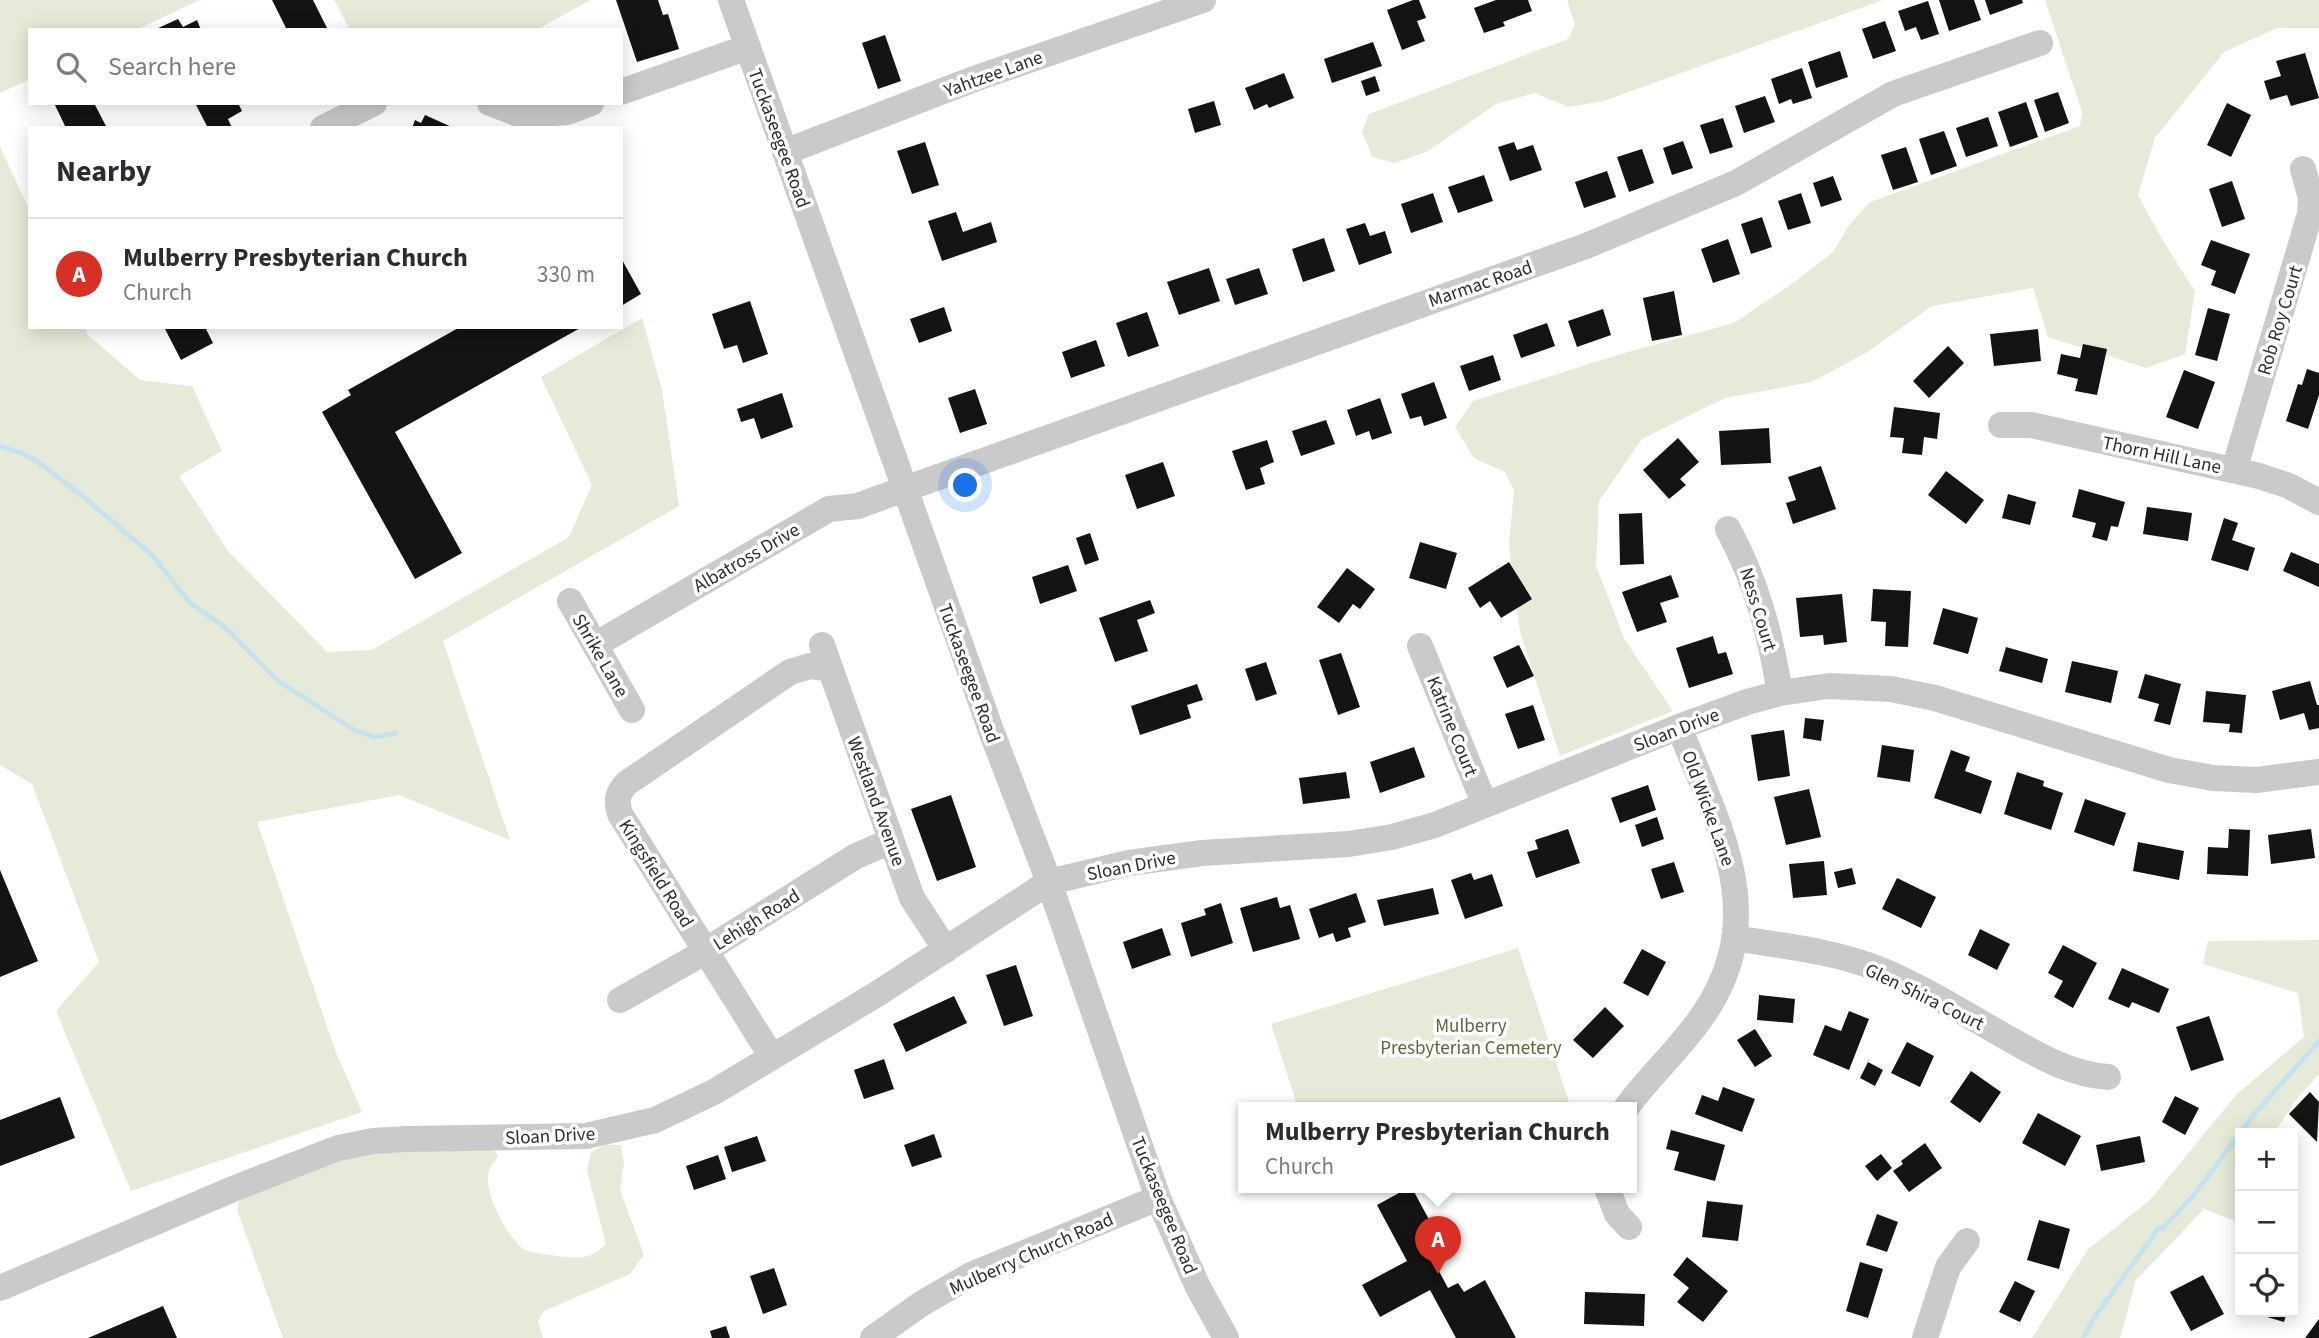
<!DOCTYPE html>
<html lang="en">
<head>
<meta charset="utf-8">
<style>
  body { margin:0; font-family:"Source Sans 3",sans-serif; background:#f7f7f7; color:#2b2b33 }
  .controls { position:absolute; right:21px; bottom:21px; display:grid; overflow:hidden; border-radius:0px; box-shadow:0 4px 18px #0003 }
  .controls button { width:63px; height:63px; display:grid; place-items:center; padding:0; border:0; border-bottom:2px solid #e1e1e2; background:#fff; color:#2b2b33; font:35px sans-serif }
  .you { position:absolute; left:966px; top:486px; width:24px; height:24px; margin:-18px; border:5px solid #fff; border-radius:50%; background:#1a73e8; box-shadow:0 0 0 10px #1a73e833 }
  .badge { display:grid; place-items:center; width:46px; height:46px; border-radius:50%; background:#d93025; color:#fff; font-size:23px; font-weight:700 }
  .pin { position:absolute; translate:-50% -58px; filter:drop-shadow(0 2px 4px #0008) }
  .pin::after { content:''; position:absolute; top:37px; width:24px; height:21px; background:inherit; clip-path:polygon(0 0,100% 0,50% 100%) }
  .popup { position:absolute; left:1238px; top:1102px; width:399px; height:91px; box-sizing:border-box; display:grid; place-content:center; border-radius:0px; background:#fff; filter:drop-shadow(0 2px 5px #0005); font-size:23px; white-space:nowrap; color:#7c7c81 }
  .popup b { font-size:26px; color:#2b2b33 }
  .popup::after { content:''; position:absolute; left:50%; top:100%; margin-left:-14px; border:14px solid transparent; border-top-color:#fff }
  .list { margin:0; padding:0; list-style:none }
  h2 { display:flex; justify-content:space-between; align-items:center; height:91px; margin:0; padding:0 28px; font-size:30px }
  h2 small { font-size:23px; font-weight:400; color:#7c7c81 }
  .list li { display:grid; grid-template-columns:46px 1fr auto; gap:21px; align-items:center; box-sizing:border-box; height:112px; padding:0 28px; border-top:2px solid #e1e1e2 }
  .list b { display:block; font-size:26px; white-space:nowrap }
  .list p { margin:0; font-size:23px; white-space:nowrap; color:#7c7c81 }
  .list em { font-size:23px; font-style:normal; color:#7c7c81 }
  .icon { flex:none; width:38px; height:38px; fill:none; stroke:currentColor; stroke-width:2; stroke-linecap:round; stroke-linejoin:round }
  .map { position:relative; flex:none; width:2319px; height:1338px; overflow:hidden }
  .search { position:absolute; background:#fff; box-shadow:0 4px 18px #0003; left:28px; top:28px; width:595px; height:77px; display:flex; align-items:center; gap:18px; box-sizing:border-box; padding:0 24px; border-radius:0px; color:#7c7c81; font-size:26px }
  .panel { position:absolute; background:#fff; box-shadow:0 4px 18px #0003; left:28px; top:126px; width:595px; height:203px; border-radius:0px }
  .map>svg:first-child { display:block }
</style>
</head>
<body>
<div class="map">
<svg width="2319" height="1338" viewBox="0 0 2319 1338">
  <rect width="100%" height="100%" fill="#fff"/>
  <!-- green -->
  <path fill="#e6ebd9" d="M0,0H200L136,30H30V79L0,93Z
    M334,0H591L536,30H350Z
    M1567,0H1883L1604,101L1568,107L1535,93L1496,104L1428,151L1395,163L1372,157L1362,131L1369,114L1568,39L1575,25Z
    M2045,0H2319V28H2277L2224,52L2155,138L2138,195L2163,241L2195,291L2185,354L2146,368L2048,337L2033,288L1932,306L1869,351L1812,382L1725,398L1642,439L1599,501L1596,566L1625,640L1673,711L1560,756L1520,632L1509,544L1514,490L1505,472L1474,458L1455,427L1473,401L1617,355L1734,323L1796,281L1833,252L1850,224L1870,202L2080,126L2082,112Z
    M0,147L30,211V327H85L88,335L140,380L192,386L222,451L179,476L228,551L327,652L372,650L569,537L592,485L541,377L642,318L662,390L679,506L443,641L510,840L399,795L257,822L335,1050L362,1112L131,1191L56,1011L99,962L32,784L0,765Z
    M2319,940V1074L2296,1100L2274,1133H2240V1223L2204,1209L2136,1280L2120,1338H2032L2088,1249L2149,1201L2237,1094L2304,1037L2298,993L2203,964L2208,941Z
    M1518,948L1571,1108H1298L1271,1024Z
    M605,1145H621L624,1163L620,1190L644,1255L630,1274L544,1311L538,1321L543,1338H283L237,1210L240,1199L342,1155L493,1148L498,1157C495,1161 490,1166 489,1171C482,1191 507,1236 523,1249C529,1253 574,1259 583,1257C592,1256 599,1251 606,1244L587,1171L591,1152Z"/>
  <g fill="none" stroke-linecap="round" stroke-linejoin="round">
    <!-- stream -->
    <path stroke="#c4e3ec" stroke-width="5" d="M0,446L24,454L41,464L86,499L153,556L190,603L226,628L278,681L356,731L376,737L396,733
      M2083,1338L2094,1318L2158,1229L2163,1228L2194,1195L2251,1118L2319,1041"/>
  </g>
  <!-- building -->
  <path fill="#141414" d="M272,0H313L328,30H287Z
    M616,0H658L663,15L668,14L679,49L637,62Z
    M1413,0H1419L1426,18L1417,21L1425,41L1402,50L1387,10Z
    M1496,0H1528L1532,11L1503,22L1505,26L1484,33L1474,8Z
    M1939,0H1974L1981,20L1949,31Z
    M1985,0H2022L2023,3L1990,15Z
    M1928,1L1939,34L1921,40L1916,27L1905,31L1898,11Z
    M178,19L183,27L197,20L201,30H154Z
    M1885,21L1896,51L1873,59L1862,29Z
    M885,35L901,81L878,89L862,43Z
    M1373,42L1382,66L1332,83L1324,59Z
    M1840,51L1848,77L1816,88L1808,62Z
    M2305,53L2319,98L2291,106L2287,95L2270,100L2264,81L2281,76L2276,61Z
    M1802,68L1812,98L1793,104L1791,99L1779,104L1771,79Z
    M1284,73L1294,98L1269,108L1267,104L1254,110L1245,88Z
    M1375,76L1380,91L1366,96L1361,81Z
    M2058,92L2069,123L2045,132L2034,100Z
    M1765,96L1775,122L1744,133L1735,106Z
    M1214,101L1221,125L1195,133L1188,109Z
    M2026,102L2038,137L2010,147L1998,112Z
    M54,103H94L107,128H66Z
    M195,103H238L242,111L228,119L232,128H208Z
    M2227,103L2251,115L2231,157L2207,145Z
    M425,115L454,128H412L415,120L421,123Z
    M1988,117L1998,146L1966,157L1956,128Z
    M1723,118L1733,147L1710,154L1700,125Z
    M1944,131L1957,166L1931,175L1919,139Z
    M1683,141L1693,168L1672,175L1663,148Z
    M925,142L939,185L912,194L897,151Z
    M1514,142L1517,150L1533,145L1542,170L1510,181L1498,147Z
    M1906,147L1918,182L1893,190L1881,155Z
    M1642,149L1654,183L1629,192L1617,157Z
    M1607,171L1616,197L1584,208L1575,182Z
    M1484,175L1493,201L1458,213L1448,187Z
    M1833,176L1842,200L1821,207L1813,183Z
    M2232,181L2245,219L2222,227L2209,189Z
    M1433,193L1443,222L1411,233L1401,204Z
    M1801,193L1811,223L1788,230L1778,201Z
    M956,212L963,232L991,222L997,242L942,261L928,221Z
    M1762,217L1772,247L1751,254L1741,224Z
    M1365,223L1370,236L1385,231L1392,253L1359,265L1346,229Z
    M1324,238L1335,271L1303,282L1292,249Z
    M1728,239L1740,274L1713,283L1701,249Z
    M2211,240L2250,254L2235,294L2211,285L2216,271L2201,265Z
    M621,258L641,294L621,306Z
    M1209,268L1220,301L1179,315L1167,282Z
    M1259,268L1268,294L1235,305L1226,279Z
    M1674,291L1682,335L1652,341L1643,298Z
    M750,301L768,354L743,363L737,345L724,349L712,314Z
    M944,307L952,331L919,343L910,319Z
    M2208,308L2230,314L2217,361L2195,355Z
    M1603,309L1611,335L1577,347L1568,321Z
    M1147,312L1159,346L1128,357L1116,323Z
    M1547,323L1555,346L1521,358L1513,335Z
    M164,327H205L213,343L181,360Z
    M460,327H582L395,432L462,553L415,579L322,412L351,395L348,390Z
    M2038,329L2041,361L1994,366L1990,334Z
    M1096,340L1105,366L1071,378L1062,352Z
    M2083,344L2107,349L2097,395L2075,391L2078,379L2057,374L2061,354L2080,358Z
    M1948,346L1964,363L1929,398L1913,381Z
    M1493,355L1501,380L1469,391L1460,366Z
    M2307,369L2319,373V395L2308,429L2286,421L2298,384L2302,385Z
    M2184,370L2215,382L2198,429L2166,417Z
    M1434,382L1447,418L1424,426L1421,416L1410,419L1401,394Z
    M975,389L987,424L960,433L948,398Z
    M782,393L793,427L761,439L754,418L741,422L737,409Z
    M1380,398L1392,433L1372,440L1369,431L1356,436L1347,410Z
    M1894,407L1940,413L1937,439L1924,437L1922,455L1902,453L1904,438L1890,437Z
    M1326,420L1335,444L1301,456L1292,431Z
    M1769,428L1771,463L1721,465L1719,431Z
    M1678,438L1699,462L1680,479L1686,485L1669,499L1643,470Z
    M1267,440L1274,462L1260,468L1265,484L1246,490L1232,451Z
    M1163,462L1175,496L1137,509L1125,475Z
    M1821,466L1836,509L1793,524L1786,503L1796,500L1788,477Z
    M1946,471L1984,500L1966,524L1928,495Z
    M2079,489L2125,502L2118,527L2111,526L2107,541L2092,537L2096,523L2072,517Z
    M2008,494L2036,502L2030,525L2002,518Z
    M2147,507L2192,513L2188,541L2143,534Z
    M1642,513L1644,564L1620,565L1619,514Z
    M2224,518L2238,523L2232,540L2255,548L2248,571L2211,560Z
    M1090,533L1099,560L1085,565L1076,538Z
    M1420,542L1457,553L1446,589L1409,578Z
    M2291,552L2319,564V587L2283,571Z
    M1509,562L1532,599L1501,618L1490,601L1480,608L1468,588Z
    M1068,565L1077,591L1040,604L1032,577Z
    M1347,568L1375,589L1360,609L1353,604L1339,623L1317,607Z
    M1671,575L1679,597L1660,603L1667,622L1637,632L1622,592Z
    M1873,589L1911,591L1908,647L1885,646L1886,622L1871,621Z
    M1842,594L1847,642L1824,645L1823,635L1800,637L1796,598Z
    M1150,600L1155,613L1137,620L1148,651L1115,662L1099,618Z
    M1943,608L1978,618L1968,654L1933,644Z
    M1713,636L1718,654L1726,652L1733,674L1689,688L1676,648Z
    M1519,645L1534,676L1507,688L1493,657Z
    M2006,647L2048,659L2042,683L1999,671Z
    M1341,653L1360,707L1338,715L1319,660Z
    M2072,661L2118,671L2111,703L2065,692Z
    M1266,662L1277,694L1256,701L1245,669Z
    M2145,674L2181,684L2170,725L2154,721L2159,704L2138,698Z
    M2310,681L2317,705H2319V728L2309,730L2304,713L2280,720L2272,691Z
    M1197,684L1203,700L1187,705L1191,718L1140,735L1131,706Z
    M2206,691L2246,695L2242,733L2229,732L2230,724L2203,722Z
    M1533,705L1545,740L1518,749L1505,714Z
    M1805,718L1824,720L1821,741L1803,738Z
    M1784,730L1790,776L1758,781L1751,735Z
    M1882,745L1914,750L1910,782L1877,777Z
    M1414,747L1425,777L1380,793L1370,762Z
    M1951,750L1970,757L1965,771L1992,781L1981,814L1934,798Z
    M1346,772L1350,798L1303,804L1299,778Z
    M2017,772L2044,781L2043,786L2063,793L2051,830L2004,814Z
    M1648,785L1656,810L1620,823L1611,798Z
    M1809,789L1821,837L1786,845L1774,797Z
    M951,795L976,867L937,881L911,809Z
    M2085,799L2126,813L2114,846L2074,832Z
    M1657,817L1664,839L1642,847L1635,825Z
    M1568,829L1580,863L1536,878L1527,852L1538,849L1535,840Z
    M2229,829L2250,830L2248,876L2207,874L2208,847L2228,848Z
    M2311,829L2315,858L2271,864L2268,835Z
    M2138,842L2184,851L2179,880L2133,871Z
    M1824,861L1827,895L1793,898L1789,864Z
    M1674,862L1684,892L1661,899L1651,869Z
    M1852,868L1856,884L1838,888L1834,872Z
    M0,870L38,961L0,977Z
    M1471,873L1474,880L1492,874L1503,906L1465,919L1451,880Z
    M1897,878L1936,897L1921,928L1882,909Z
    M1433,888L1439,914L1384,926L1377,900Z
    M1356,893L1366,922L1348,928L1351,937L1336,942L1333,933L1319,938L1309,909Z
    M1277,897L1280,908L1290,905L1300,939L1253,952L1240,908Z
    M1221,903L1233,943L1191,957L1181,923L1206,915L1204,909Z
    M1162,928L1171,955L1132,969L1123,942Z
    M1980,929L2010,944L1997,970L1968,955Z
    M2063,945L2097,963L2073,1008L2054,997L2063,981L2048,973Z
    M1642,949L1666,962L1648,996L1623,983Z
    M1016,965L1033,1016L1004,1026L986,975Z
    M2122,968L2169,989L2159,1013L2132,1002L2129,1008L2108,999Z
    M1759,995L1795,999L1793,1023L1757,1020Z
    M954,996L967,1023L906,1052L893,1024Z
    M1605,1007L1624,1026L1593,1058L1573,1040Z
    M1849,1011L1869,1019L1849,1070L1813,1055L1825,1025L1841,1031Z
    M2209,1016L2224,1060L2191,1071L2176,1027Z
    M1755,1029L1772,1056L1755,1067L1737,1040Z
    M1907,1042L1934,1056L1920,1087L1891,1073Z
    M884,1059L894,1089L864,1099L854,1070Z
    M1868,1062L1883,1070L1875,1086L1860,1078Z
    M1971,1071L2001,1092L1980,1123L1950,1102Z
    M1723,1087L1755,1099L1742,1132L1695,1114L1702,1095L1718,1101Z
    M2310,1092L2319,1102L2317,1142L2289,1114Z
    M2175,1096L2199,1108L2185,1135L2162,1122Z
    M60,1097L75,1138L0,1166V1120Z
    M2038,1113L2081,1136L2065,1166L2022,1143Z
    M1671,1130L1725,1145L1715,1181L1674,1170L1679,1152L1666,1149Z
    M934,1134L942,1157L912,1167L904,1145Z
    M757,1136L766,1161L732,1172L724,1147Z
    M2140,1136L2145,1162L2101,1171L2096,1145Z
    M1925,1143L1942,1168L1909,1192L1893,1171L1903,1164L1901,1161Z
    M1881,1154L1892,1168L1877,1181L1865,1166Z
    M718,1155L726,1179L694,1190L686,1166Z
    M1408,1188H1412L1439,1238L1425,1245L1448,1288L1458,1283L1464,1292L1485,1280L1516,1338H1456L1430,1290L1380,1317L1362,1285L1407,1261L1377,1205Z
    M1707,1201L1743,1205L1738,1241L1702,1237Z
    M1877,1214L1898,1222L1887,1252L1866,1245Z
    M2039,1220L2070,1229L2059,1269L2027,1260Z
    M1687,1257L1728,1291L1703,1322L1677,1302L1689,1288L1673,1275Z
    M1860,1262L1883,1269L1868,1318L1846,1311Z
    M774,1268L787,1305L763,1314L750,1276Z
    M2203,1275L2224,1314L2191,1331L2170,1292Z
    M2015,1281L2035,1291L2020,1322L1999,1312Z
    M1585,1292L1645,1294L1644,1326L1584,1324Z
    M163,1306L177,1338H88Z
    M2250,1312H2287L2284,1322Z
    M2319,1319V1338H2305Z
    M726,1326L730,1338H712L710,1331Z"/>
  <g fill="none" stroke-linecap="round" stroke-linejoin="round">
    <!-- minor -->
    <path stroke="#cacaca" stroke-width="26" d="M731,0L992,733L1049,882L1158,1198L1198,1287L1226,1338
      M621,92L748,47
      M490,103L522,115L567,112L591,103
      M323,128L374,103
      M785,152L974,79L1203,0
      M2001,425H2031L2259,476L2289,486L2319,502
      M2234,470L2310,214L2311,198L2303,169
      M1728,529C1757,583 1770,633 1780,693
      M570,601L632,710
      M595,645L829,509L858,506L874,500L1586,246L1736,183L1893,94L2040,43
      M822,645L912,898L946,950
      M1420,646L1485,805
      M1734,938C1783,946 1835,951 1881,970C1924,988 1964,1013 2004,1036C2038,1055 2069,1074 2108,1077
      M620,1000L689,961L856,856L891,841
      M772,1057L620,814C616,801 617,793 627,783L790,672L810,666L830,669
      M1626,1108C1649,1076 1679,1050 1701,1018C1773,917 1718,826 1679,727
      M1607,1188L1617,1214L1629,1227
      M0,1288L233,1189L338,1148L373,1141L407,1139L586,1136L655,1120L714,1092L877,994L1049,882L1129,863L1202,853L1349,844L1392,837L1435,825L1679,727L1747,702L1780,693L1829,686L1891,689L1935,698L2169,770L2213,778L2256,780L2319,772
      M873,1338L921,1304L971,1275L1158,1198
      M1925,1338L1948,1267L1967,1241"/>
  </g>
  <g text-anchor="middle" stroke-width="7" stroke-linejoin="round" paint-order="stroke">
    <!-- street labels -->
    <g font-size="19" fill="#2d2d2d" stroke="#fff">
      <text transform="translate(993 73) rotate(-20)" y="7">Yahtzee Lane</text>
      <text transform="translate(780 138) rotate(70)" y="7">Tuckaseegee Road</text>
      <text transform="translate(1480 283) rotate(-19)" y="7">Marmac Road</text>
      <text transform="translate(2279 320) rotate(-73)" y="7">Rob Roy Court</text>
      <text transform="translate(2162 454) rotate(12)" y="7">Thorn Hill Lane</text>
      <text transform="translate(746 557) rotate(-30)" y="7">Albatross Drive</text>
      <text transform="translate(1759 609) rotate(73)" y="7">Ness Court</text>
      <text transform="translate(601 655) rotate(60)" y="7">Shrike Lane</text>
      <text transform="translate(970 673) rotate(70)" y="7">Tuckaseegee Road</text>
      <text transform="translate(1453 726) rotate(68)" y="7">Katrine Court</text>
      <text transform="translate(1676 729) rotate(-21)" y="7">Sloan Drive</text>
      <text transform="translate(877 801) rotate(70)" y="7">Westland Avenue</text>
      <text transform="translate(1709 808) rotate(70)" y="7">Old Wicke Lane</text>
      <text transform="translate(1131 865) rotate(-11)" y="7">Sloan Drive</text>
      <text transform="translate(657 873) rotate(58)" y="7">Kingsfield Road</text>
      <text transform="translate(756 919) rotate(-32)" y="7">Lehigh Road</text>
      <text transform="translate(1925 996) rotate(26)" y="7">Glen Shira Court</text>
      <text transform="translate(550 1135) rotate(-3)" y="7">Sloan Drive</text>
      <text transform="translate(1165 1205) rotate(68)" y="7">Tuckaseegee Road</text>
      <text transform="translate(1031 1253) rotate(-24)" y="7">Mulberry Church Road</text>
    </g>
    <!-- park labels -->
    <g font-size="19" fill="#586a38" stroke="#fff">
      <text x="1471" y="1032">Mulberry<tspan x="1471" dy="22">Presbyterian Cemetery</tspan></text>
    </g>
  </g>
</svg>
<div class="controls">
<button>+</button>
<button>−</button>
<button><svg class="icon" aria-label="locate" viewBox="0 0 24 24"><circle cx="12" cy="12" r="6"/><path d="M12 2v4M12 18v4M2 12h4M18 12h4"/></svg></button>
</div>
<div class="you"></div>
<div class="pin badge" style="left:1438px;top:1274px">A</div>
<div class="popup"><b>Mulberry Presbyterian Church</b>Church</div>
<div class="search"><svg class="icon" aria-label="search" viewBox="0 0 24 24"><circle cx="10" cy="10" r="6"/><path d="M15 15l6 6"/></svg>Search here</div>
<section class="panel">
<h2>Nearby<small></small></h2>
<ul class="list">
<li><span class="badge">A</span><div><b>Mulberry Presbyterian Church</b><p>Church</p></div><em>330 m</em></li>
</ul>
</section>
</div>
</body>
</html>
